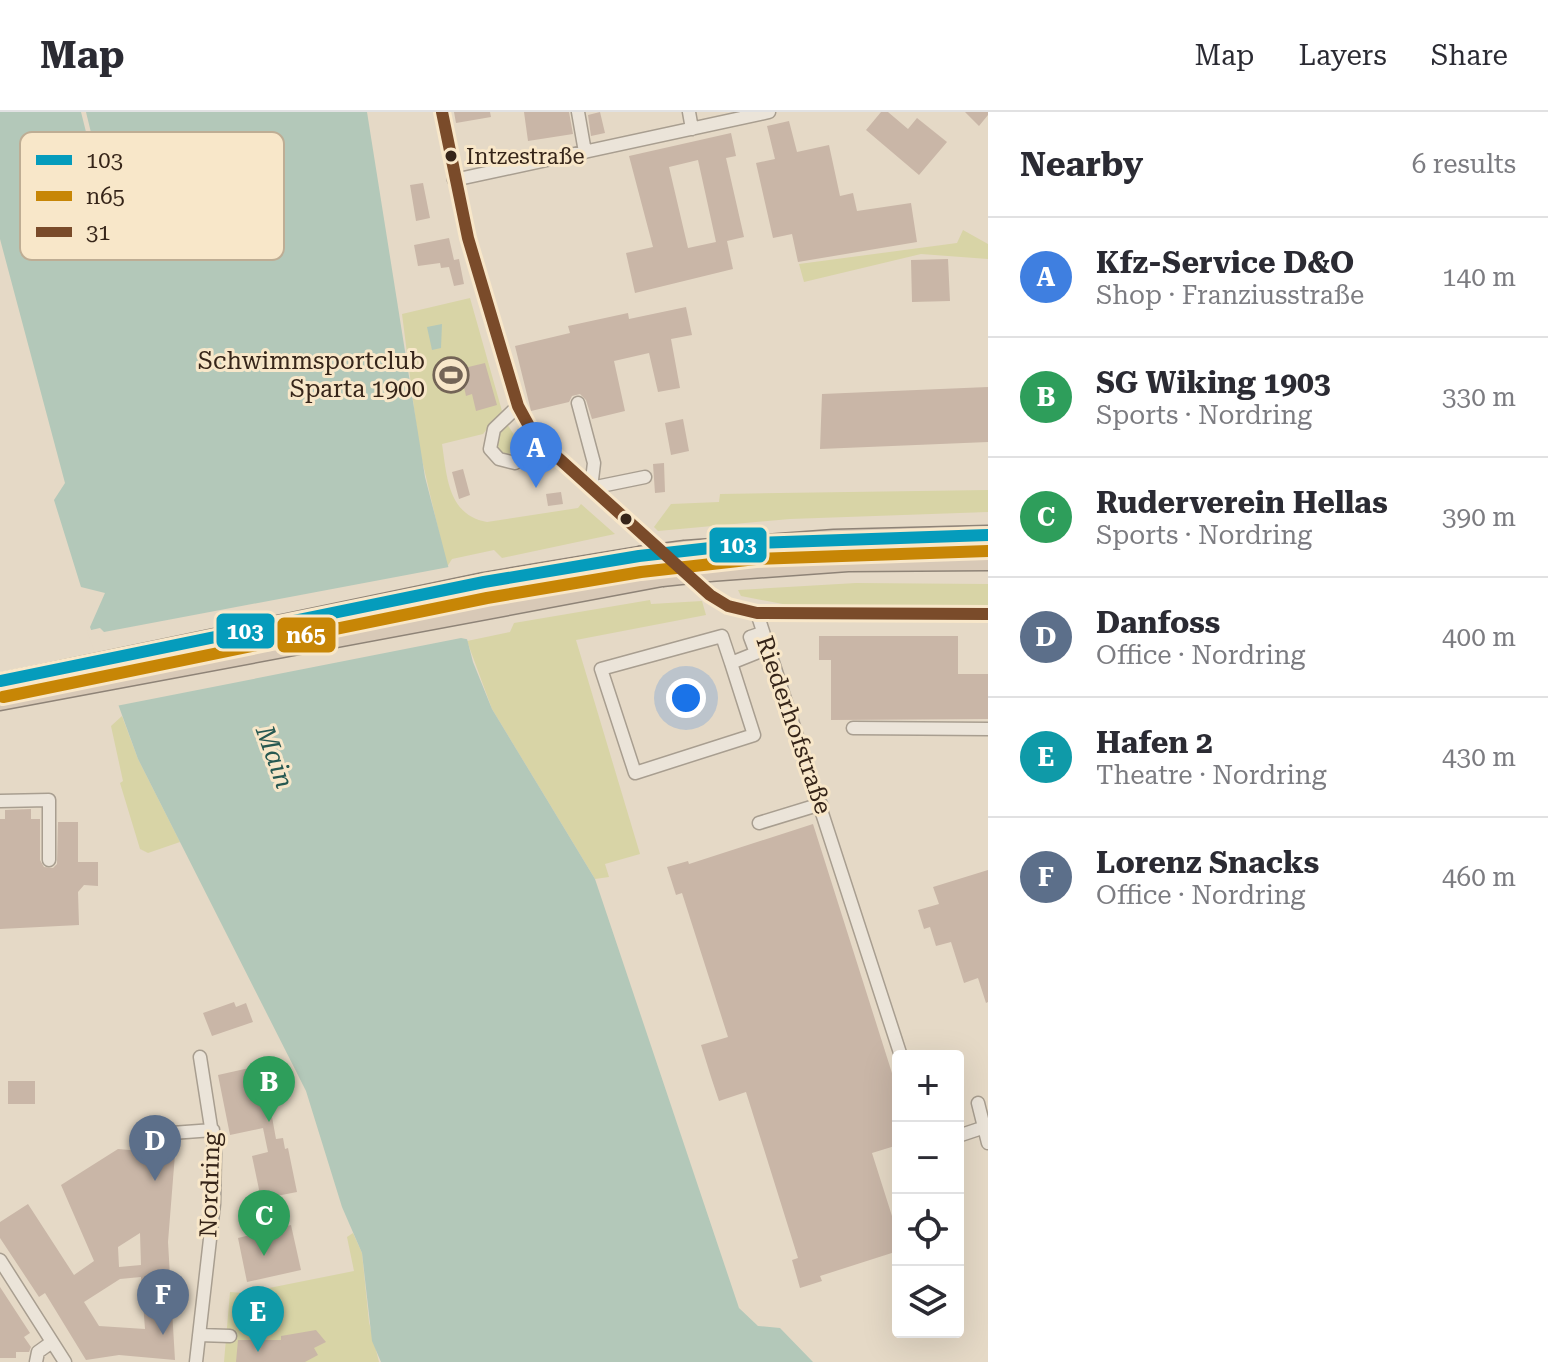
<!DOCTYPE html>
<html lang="en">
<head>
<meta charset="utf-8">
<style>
  body { margin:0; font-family:"Roboto Serif",serif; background:#f2f2f3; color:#2b2b33 }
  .controls { position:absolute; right:24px; bottom:24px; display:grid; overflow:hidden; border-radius:8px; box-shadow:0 8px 32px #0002 }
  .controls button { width:72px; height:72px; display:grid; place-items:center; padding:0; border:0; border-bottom:2px solid #e1e1e2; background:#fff; color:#2b2b33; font:40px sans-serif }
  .you { position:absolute; left:686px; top:586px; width:28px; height:28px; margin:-20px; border:6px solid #fff; border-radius:50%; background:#1a73e8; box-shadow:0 0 0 12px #1a73e833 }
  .badge { display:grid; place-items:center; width:52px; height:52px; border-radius:50%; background:#736456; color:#fff; font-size:26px; font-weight:700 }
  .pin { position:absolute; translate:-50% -66px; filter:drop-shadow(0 2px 4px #0008) }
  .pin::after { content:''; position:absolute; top:42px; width:28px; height:24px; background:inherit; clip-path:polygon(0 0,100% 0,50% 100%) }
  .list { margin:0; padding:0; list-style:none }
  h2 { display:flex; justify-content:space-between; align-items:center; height:104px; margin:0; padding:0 32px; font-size:34px }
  h2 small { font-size:26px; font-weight:400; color:#7c7c81 }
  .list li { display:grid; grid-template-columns:52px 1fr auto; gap:24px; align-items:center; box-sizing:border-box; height:120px; padding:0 32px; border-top:2px solid #e1e1e2 }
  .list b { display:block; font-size:30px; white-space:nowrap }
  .list p { margin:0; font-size:26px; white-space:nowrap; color:#7c7c81 }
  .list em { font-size:26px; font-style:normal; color:#7c7c81 }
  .icon { flex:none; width:44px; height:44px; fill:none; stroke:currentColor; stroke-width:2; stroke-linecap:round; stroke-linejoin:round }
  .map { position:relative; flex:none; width:988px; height:1250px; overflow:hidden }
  header { display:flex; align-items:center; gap:48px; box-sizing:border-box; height:112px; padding:0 40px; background:#fff; border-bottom:2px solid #e1e1e2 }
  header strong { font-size:38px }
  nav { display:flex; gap:44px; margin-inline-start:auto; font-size:28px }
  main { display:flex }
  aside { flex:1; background:#fff }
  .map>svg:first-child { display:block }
</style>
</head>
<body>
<header>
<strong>Map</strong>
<nav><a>Map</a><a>Layers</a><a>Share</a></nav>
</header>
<main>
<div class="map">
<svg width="988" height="1250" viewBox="0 0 988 1250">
  <rect width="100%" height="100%" fill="#e5d9c6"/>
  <!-- green -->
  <path fill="#d8d4a6" d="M963,118L988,132V147L921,142L804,170L799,152L957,131Z
    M470,186L502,299L483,322L442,332C447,365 448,403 487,410L578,396L581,392L615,422L502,446L494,438L452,447L447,455L419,335L402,202Z
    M507,312L522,335L515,341L505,342L497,336L499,320Z
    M988,378V400L790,407L658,419L654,415L671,392L719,390L720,382Z
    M856,471L988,472V494H793L741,484L738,478Z
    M650,488L651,492L702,489L706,503L576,528L640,742L605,752L609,765L595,767L492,597L467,529L510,520L514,511Z
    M122,604L138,647L180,730L148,741L140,737L120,671L123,669L111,614Z
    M353,1121L362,1141L369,1210L379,1250H224L230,1180L244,1181L354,1159L347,1125Z"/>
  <!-- water -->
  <path fill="#b3c8b9" d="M0,0H81L117,144L120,140L86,0H367L425,365L473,550L492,597L595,767L739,1196L758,1214L780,1216L813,1250H381L372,1229L362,1141L342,1095L306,979L138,647L90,515L105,481L81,475L54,388L65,371L0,127Z
    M442,212L441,236L432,238L427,215Z"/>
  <!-- pier -->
  <path fill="#e5d9c6" d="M450,451L471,528L461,526L116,594L115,597L87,519L100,516L104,520L449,455Z"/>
  <!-- building -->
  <path fill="#c9b6a7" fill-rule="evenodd" d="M454,0H490L491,5L456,11Z
    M524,0H569L573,22L528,29Z
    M600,0L605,21L591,24L588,3Z
    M881,0H888L908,17L917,6L947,30L919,63L866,18Z
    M965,0H988V3L979,14Z
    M789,9L797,40L829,33L840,84L853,81L857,99L911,91L917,130L798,150L792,122L773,126L756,51L775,47L767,14Z
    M731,21L736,44L726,46L744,125L727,129L733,157L635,181L626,141L653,135L629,44ZM698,48L716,130L688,136L669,55Z
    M423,71L430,106L416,109L410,73Z
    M449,126L454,148L459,147L464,172L454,174L449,155L441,156L440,151L418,154L414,133Z
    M948,147L950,189L912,190L911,148Z
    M686,195L692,223L671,227L680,276L658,280L649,241L614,249L625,299L592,307L586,288L580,282L572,284L569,290L531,299L515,234L570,221L568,214L628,201L629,207Z
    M485,251L497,293L476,299L472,282L466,284L460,257Z
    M988,275V330L820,337L822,282Z
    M683,307L689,339L671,343L665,311Z
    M664,351L665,380L655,381L653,352Z
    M463,357L470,383L459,387L452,360Z
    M561,380L563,392L548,394L546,382Z
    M819,524H958V562H988V607L831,608V548H819Z
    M31,697V707H40V748L44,755L53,756L57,752L58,710H78V750H98V774L84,773L78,780L79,813L0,817V707H5V698Z
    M813,712L898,980V1033L872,1041L898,1123V1139L820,1164L822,1169L800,1176L792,1148L798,1146L746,980L719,989L711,965L701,933L728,925L682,781L676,783L667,755L688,749L689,752Z
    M988,758V890L986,891L978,866L964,871L951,830L936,834L930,815L924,817L918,798L939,792L933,775Z
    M234,890L236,895L246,891L253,910L212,924L203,901Z
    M258,954L264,981L268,983L276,1027L283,1026L285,1037L288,1036L297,1080L261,1087L252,1044L268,1040L263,1016L230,1023L218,963Z
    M8,969H35V992H8Z
    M118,1037L175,1042L168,1130L175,1248L119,1243L86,1248L45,1181L39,1185L0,1126V1110L28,1092L74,1163L94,1149L61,1073ZM140,1121L141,1153L119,1155L118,1135ZM141,1165L145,1217L99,1214L84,1190L120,1167Z
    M291,1113L301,1158L247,1170L238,1126Z
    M0,1175L30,1221L24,1225L31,1235L29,1240H16V1246H0Z
    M316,1218L326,1230L314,1236L318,1243L305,1250H236L238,1228H281V1224Z"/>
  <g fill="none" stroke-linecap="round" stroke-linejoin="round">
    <defs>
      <path id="minor" d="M442,0L468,126L518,294L535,325L710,483L728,494L757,501L988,502
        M578,0L585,40
        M689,0L692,17
        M454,68L769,0
        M578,291L594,351L591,376L645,365
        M518,294L494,317L490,337L499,347L515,351L526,342L535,325
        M757,501L901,944
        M731,551L722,524L601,557L635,661L754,623L731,551L756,541L750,525L762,521
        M853,616L988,617
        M0,689L49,688V748
        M759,711L821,692
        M978,991L988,1031
        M158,1022L213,1018
        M958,1024L982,1016
        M0,1148L65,1250
        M199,1223L230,1224
        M36,1250L38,1240L52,1230
        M196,1250L214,1092L215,1041L200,945"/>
      <path id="highway" d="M685,438L834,427L988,423
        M709,460L848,450L988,449
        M0,571L484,470L639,444
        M0,589L662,465"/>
    </defs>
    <!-- minor casing -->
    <use href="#minor" stroke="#a89e90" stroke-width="15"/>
    <!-- highway casing -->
    <use href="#highway" stroke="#8e8377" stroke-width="21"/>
    <!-- minor -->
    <use href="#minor" stroke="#ebe4d9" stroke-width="12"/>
    <!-- highway -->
    <use href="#highway" stroke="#d8c9b7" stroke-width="18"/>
    <defs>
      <path id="highway-bridge" d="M639,444L685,438
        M662,465L709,460"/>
    </defs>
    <!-- highway-bridge casing -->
    <use href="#highway-bridge" stroke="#8e8377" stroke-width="21" stroke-linecap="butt"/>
    <!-- highway-bridge -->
    <use href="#highway-bridge" stroke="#d8c9b7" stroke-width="18"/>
    <defs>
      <path id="bus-1" d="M0,569L484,470L639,444L755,431L988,423"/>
      <path id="bus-2" d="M3,585L487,486L641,460L756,447L988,439"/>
      <path id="bus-3" d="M442,0L468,126L518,294L535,325L710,483L728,494L757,501L988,502"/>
    </defs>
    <!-- bus-1 casing -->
    <use href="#bus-1" stroke="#f8e7c9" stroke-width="18"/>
    <!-- bus-2 casing -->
    <use href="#bus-2" stroke="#f8e7c9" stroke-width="18"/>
    <!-- bus-3 casing -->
    <use href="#bus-3" stroke="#f8e7c9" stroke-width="18"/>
    <!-- bus-1 -->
    <use href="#bus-1" stroke="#059cbc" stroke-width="12"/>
    <!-- bus-2 -->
    <use href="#bus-2" stroke="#c78606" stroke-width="12"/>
    <!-- bus-3 -->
    <use href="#bus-3" stroke="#7a4b2a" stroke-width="12"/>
  </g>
  <!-- icons -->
  <defs>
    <symbol id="stadium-ring" viewBox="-11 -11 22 22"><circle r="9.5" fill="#f8e7c9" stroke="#736456" stroke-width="1.5"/><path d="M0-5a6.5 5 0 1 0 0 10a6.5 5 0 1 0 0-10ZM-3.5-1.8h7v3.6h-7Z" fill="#736456"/></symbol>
  </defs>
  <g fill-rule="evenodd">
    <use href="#stadium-ring" x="431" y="243" width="40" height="40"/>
  </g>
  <!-- markers -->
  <g fill="#362519" stroke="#f8e7c9" stroke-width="3">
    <circle cx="451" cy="44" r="7"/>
    <circle cx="626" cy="407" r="7"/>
  </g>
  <g text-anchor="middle" stroke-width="6" stroke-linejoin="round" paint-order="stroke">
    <!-- bus labels -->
    <g font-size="22" fill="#362519" stroke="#f8e7c9" text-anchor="start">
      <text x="466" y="52">Intzestraße</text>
    </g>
    <!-- poi labels -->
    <g font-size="24" fill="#362519" stroke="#f8e7c9" text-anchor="end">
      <text x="425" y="257">Schwimmsportclub<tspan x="425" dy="28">Sparta 1900</tspan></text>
    </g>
    <!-- street labels -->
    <g font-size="24" fill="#362519" stroke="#f8e7c9">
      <text transform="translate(794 613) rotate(71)" y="8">Riederhofstraße</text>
      <text transform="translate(210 1073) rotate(-88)" y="8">Nordring</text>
    </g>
    <!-- water labels -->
    <g font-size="26" font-style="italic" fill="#265851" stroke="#f8e7c9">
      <text transform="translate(275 645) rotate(70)" y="9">Main</text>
    </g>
  </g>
  <!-- legend -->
  <rect x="20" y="20" width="264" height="128" rx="12" fill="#f8e7c9" stroke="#bead94" stroke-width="2"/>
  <rect x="36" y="43" width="36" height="10" fill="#059cbc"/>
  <rect x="36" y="79" width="36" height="10" fill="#c78606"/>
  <rect x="36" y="115" width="36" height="10" fill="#7a4b2a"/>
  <g font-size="22" fill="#362519">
    <text x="86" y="56">103</text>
    <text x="86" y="92">n65</text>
    <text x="86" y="128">31</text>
  </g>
  <g stroke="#f8e7c9" stroke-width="3">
    <rect x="708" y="414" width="60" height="38" rx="8" fill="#059cbc"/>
    <rect x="215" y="500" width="61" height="38" rx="8" fill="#059cbc"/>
    <rect x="276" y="504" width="61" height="38" rx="8" fill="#c78606"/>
  </g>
  <g font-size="22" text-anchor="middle" font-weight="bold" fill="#fff">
    <text x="738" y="441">103</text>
    <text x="245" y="527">103</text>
    <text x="306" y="531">n65</text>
  </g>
</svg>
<div class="controls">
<button>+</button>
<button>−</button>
<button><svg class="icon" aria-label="locate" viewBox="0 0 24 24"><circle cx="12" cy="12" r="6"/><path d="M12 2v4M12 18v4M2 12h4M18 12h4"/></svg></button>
<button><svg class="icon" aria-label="layers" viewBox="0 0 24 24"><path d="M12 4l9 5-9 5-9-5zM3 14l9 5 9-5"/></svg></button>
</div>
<div class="you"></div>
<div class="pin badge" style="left:536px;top:376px;background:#3f7fe0">A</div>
<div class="pin badge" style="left:269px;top:1010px;background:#2e9e5b">B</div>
<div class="pin badge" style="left:264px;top:1144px;background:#2e9e5b">C</div>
<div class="pin badge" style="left:155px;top:1069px;background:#5c6f8a">D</div>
<div class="pin badge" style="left:258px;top:1240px;background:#0f9aa8">E</div>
<div class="pin badge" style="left:163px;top:1223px;background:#5c6f8a">F</div>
</div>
<aside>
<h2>Nearby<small>6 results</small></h2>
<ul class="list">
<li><span class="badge" style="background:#3f7fe0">A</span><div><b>Kfz-Service D&amp;O</b><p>Shop · Franziusstraße</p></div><em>140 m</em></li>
<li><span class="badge" style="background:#2e9e5b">B</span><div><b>SG Wiking 1903</b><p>Sports · Nordring</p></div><em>330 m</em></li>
<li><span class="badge" style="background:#2e9e5b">C</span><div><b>Ruderverein Hellas</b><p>Sports · Nordring</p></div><em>390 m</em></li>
<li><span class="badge" style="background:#5c6f8a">D</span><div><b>Danfoss</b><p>Office · Nordring</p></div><em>400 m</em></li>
<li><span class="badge" style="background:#0f9aa8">E</span><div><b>Hafen 2</b><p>Theatre · Nordring</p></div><em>430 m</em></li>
<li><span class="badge" style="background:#5c6f8a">F</span><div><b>Lorenz Snacks</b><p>Office · Nordring</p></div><em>460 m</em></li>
</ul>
</aside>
</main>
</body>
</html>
